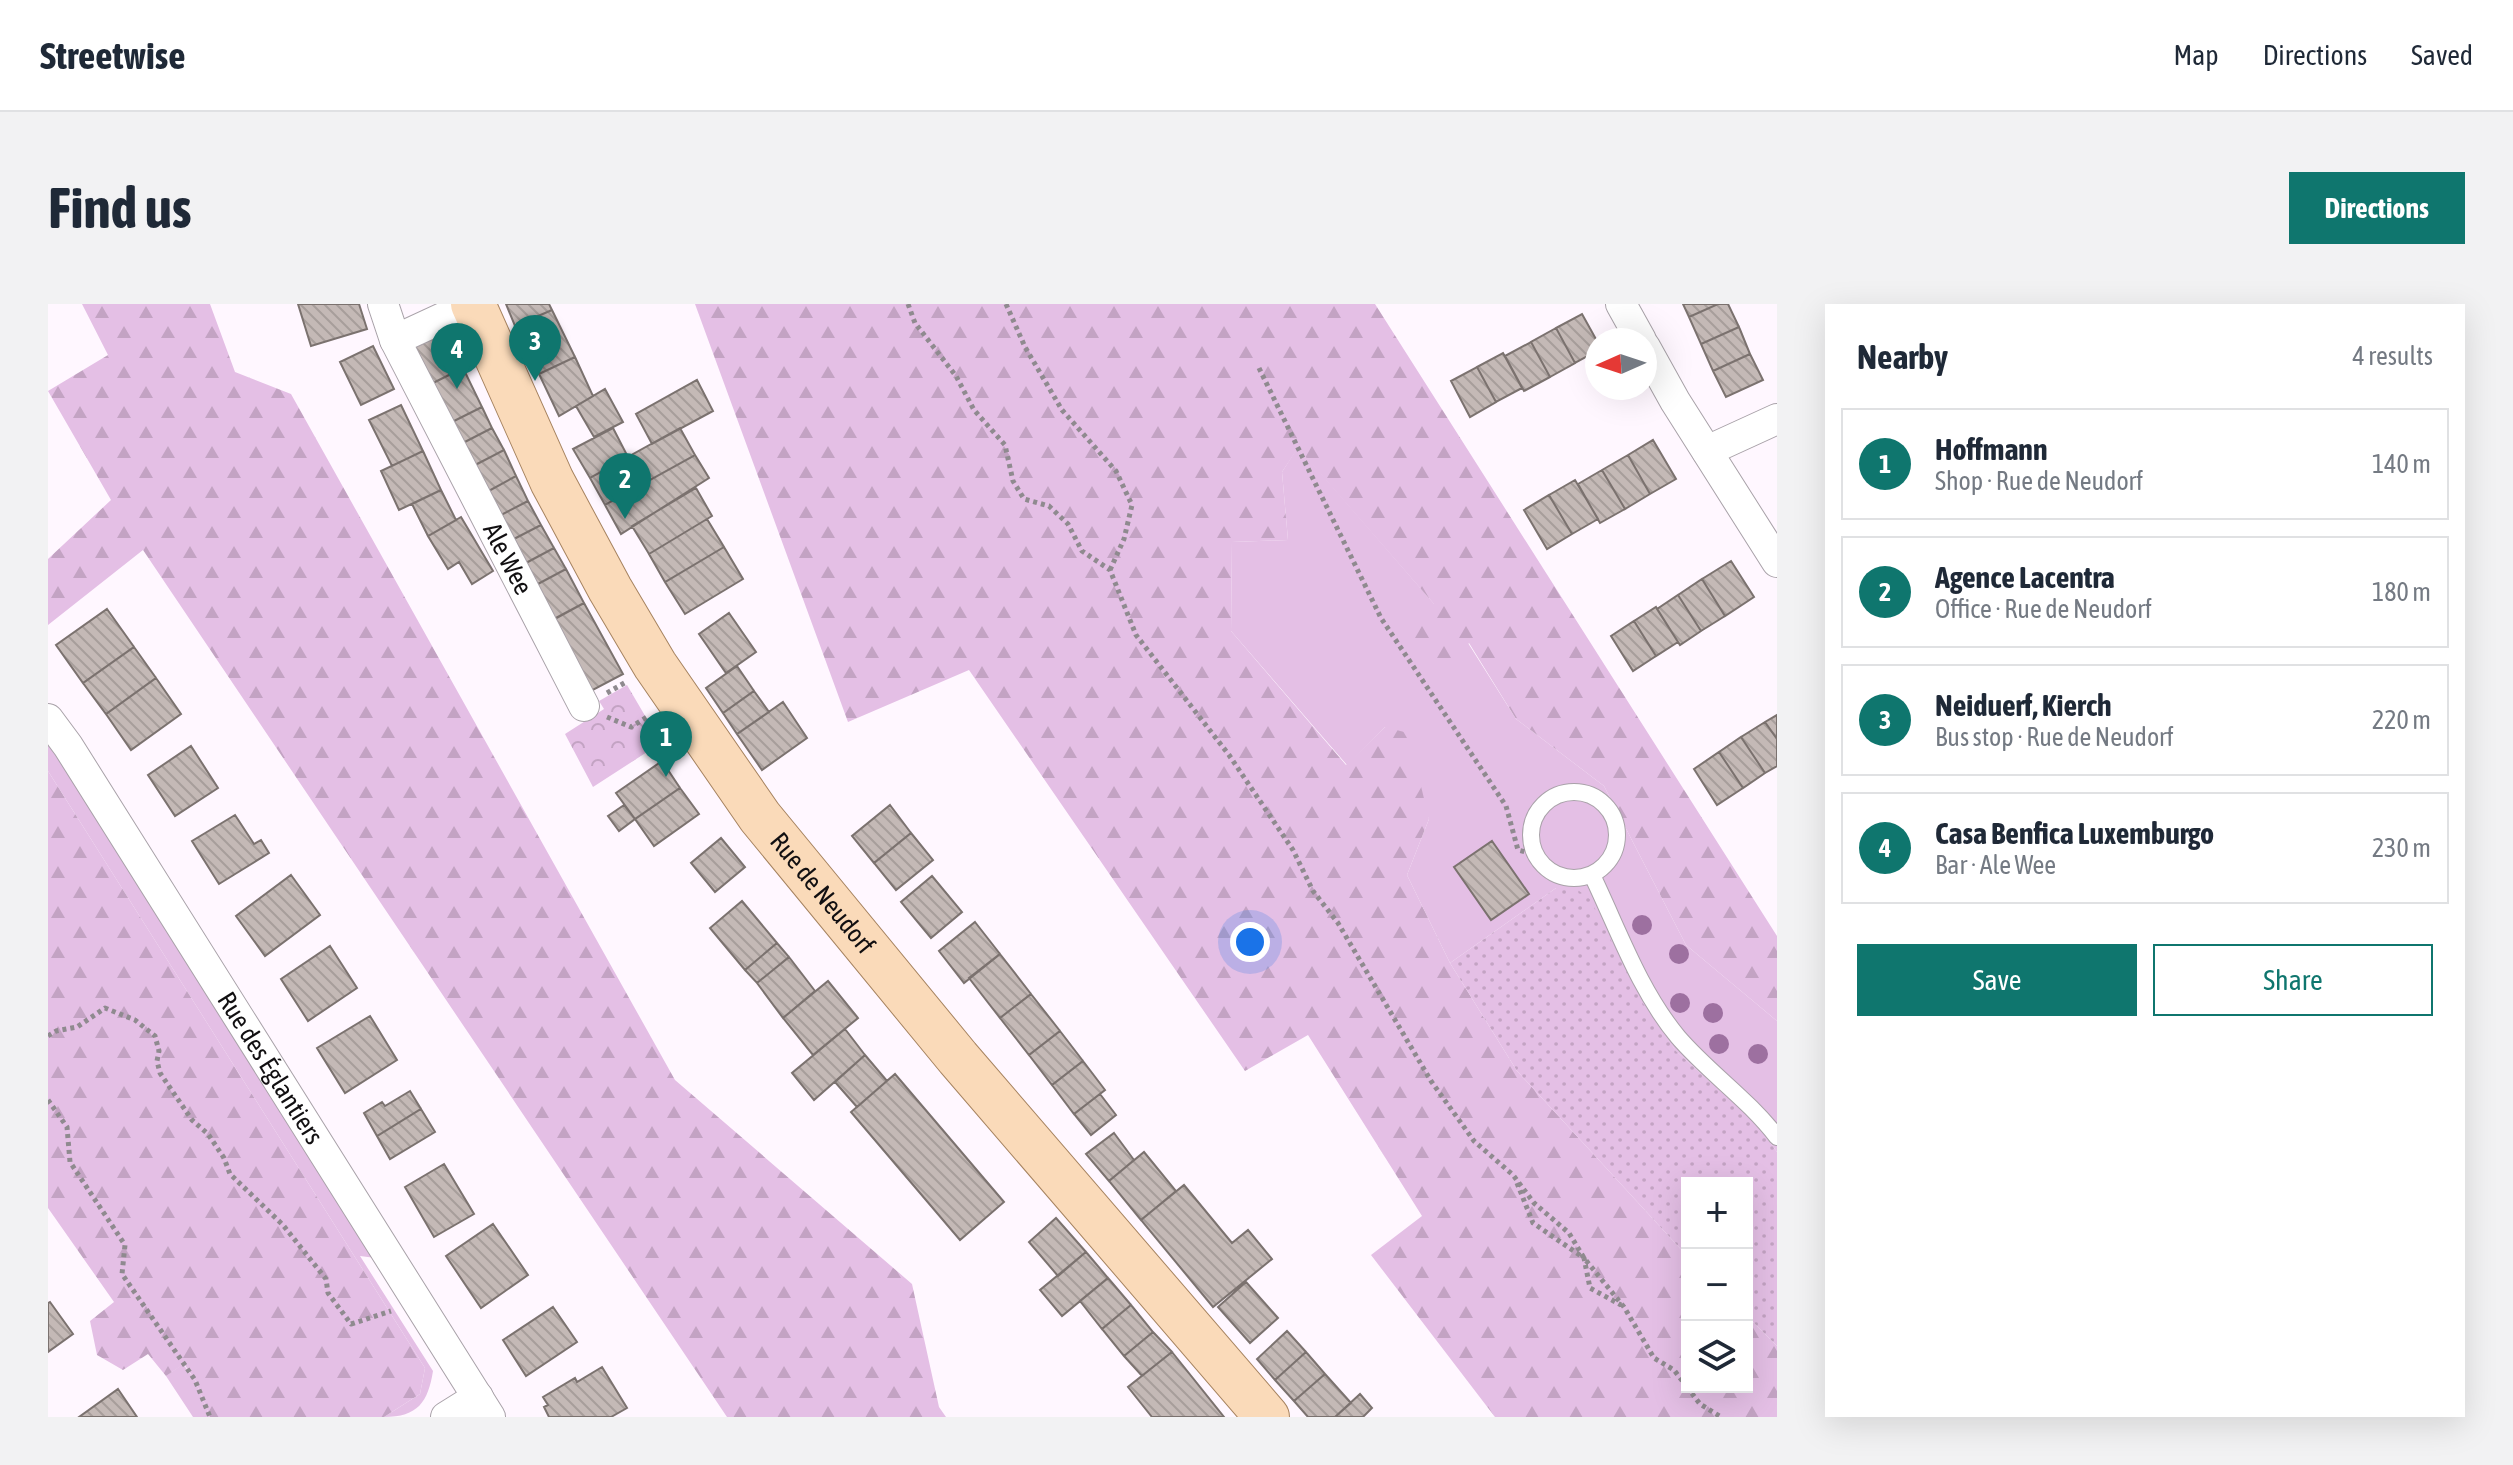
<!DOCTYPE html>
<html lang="en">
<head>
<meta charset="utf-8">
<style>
  body { margin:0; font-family:"Asap Condensed",sans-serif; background:#f2f2f3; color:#1f2937 }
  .controls { position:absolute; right:24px; bottom:24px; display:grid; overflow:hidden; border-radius:0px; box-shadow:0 8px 32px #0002 }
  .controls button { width:72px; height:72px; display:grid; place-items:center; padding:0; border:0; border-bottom:2px solid #e0e1e3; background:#fff; color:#1f2937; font:40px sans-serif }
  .compass { position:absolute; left:1537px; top:24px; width:72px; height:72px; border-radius:50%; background:#fff; box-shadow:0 8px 32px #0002; rotate:267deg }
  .you { position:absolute; left:1202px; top:638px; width:28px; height:28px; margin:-20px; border:6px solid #fff; border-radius:50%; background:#1a73e8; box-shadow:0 0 0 12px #1a73e833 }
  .badge { display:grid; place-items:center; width:52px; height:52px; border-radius:50%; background:#0f766e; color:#fff; font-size:26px; font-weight:700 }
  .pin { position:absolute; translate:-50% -66px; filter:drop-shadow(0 2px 4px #0008) }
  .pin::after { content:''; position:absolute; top:42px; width:28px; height:24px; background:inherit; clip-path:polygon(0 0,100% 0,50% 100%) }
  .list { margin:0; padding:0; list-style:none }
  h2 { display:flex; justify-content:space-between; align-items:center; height:104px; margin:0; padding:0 32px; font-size:34px }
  h2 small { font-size:26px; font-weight:400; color:#747a83 }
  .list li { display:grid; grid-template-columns:52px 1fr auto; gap:24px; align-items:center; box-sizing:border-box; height:112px; margin:0 16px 16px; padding:0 16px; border:2px solid #e0e1e3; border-radius:0px }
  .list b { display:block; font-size:30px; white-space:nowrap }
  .list p { margin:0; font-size:26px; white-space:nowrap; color:#747a83 }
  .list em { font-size:26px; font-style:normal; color:#747a83 }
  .actions { display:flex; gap:16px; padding:24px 32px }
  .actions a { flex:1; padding:18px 0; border:2px solid #0f766e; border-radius:0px; text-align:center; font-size:28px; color:#0f766e }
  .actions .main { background:#0f766e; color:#fff }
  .icon { flex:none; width:44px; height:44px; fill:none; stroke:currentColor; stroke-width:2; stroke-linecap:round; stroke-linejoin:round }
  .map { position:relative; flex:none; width:1729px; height:1113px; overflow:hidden; border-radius:0px }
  header { display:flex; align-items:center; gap:48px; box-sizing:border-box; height:112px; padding:0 40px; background:#fff; border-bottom:2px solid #e0e1e3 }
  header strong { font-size:38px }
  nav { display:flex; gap:44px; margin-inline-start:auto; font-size:28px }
  .intro { display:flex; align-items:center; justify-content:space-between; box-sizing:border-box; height:192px; padding:0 48px }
  h1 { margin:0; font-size:56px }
  .button { padding:20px 36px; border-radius:0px; background:#0f766e; color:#fff; font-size:28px; font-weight:700 }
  main { display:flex; gap:48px; padding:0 48px }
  aside { flex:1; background:#fff; border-radius:0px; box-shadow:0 8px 32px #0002 }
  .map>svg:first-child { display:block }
</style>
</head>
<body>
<header>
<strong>Streetwise</strong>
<nav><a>Map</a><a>Directions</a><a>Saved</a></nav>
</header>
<div class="intro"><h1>Find us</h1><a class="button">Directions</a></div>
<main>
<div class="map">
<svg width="1729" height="1113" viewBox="0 0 1729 1113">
  <defs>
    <pattern id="forest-firs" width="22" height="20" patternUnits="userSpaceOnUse" patternTransform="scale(2)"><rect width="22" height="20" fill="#e4bfe5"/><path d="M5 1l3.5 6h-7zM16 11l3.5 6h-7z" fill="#c3a3c3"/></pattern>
    <pattern id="park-crowns" width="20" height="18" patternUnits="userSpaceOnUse" patternTransform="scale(2)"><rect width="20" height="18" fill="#e4bfe5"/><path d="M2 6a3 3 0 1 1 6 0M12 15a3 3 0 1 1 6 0" fill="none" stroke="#c3a3c3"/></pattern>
    <pattern id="garden-dots" width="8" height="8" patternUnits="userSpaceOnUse" patternTransform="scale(2)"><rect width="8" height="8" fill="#e4bfe5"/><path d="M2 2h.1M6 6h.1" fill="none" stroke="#c3a3c3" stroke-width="1.8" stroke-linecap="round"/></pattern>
    <pattern id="building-back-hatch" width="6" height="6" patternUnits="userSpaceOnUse" patternTransform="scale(2)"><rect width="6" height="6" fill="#c4b9b6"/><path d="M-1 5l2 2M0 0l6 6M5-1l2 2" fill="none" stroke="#a79e9b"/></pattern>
  </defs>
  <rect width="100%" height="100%" fill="#fff7ff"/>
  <!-- grass -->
  <path fill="#e4bfe5" d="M1250,143L1420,339L1468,415L1556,482L1638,641L1729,717V848L1707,818L1628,747L1508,584L1402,659L1359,571L1381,515L1337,423L1299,461L1183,327L1184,238L1240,236L1234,168Z
    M0,434L343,956L312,952L385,1067C380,1098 370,1113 336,1113L372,1090L377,1064L0,467Z
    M135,1060L147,1076L162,1113H145L118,1072Z"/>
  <!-- forest -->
  <path fill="url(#forest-firs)" d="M34,0H162L187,68L243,90L627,776L864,980L891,1103L898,1113H679L95,246L0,321V255L63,196L0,87L60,51Z
    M647,0H1327L1729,632V717L1638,641L1556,482L1468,415L1421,339L1398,367L1365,346V317L1386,300L1250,144L1234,168L1240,236L1184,238L1183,327L1298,461L1337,423L1360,429L1381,515L1359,571L1402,659L1469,767L1639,952V1083H1699V1012L1729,1042V1113H1447L1323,951L1374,912L1260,731L1197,767L921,366L800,418Z
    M0,467L377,1064L372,1090L336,1113H162L147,1076L136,1060L118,1072L100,1050L75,1066L49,1051L42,1017L66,998L0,904Z"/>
  <!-- park -->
  <path fill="url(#park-crowns)" d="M579,381L613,439L545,483L517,430L556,405L551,397Z"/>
  <!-- garden -->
  <path fill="url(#garden-dots)" d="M1508,584H1527L1542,595L1594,698L1628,747L1707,818L1729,848V1042L1699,1012V879H1639V952L1469,767L1402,659Z"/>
  <!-- building -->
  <path fill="url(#building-back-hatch)" stroke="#7b726f" stroke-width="2" d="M250,0H311L319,25L263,42Z
    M458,0H501L504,6L467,22Z
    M1635,0H1670L1641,13Z
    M1670,0H1680L1691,23L1653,40L1641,13Z
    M504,6L527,53L491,70L467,22Z
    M1534,10L1549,37V47L1527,59L1508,24Z
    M394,21L415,64L379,82L358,39Z
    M1691,23L1702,50L1665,67L1653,40Z
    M1508,24L1527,59L1502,73L1483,38Z
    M1483,38L1502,73L1476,87L1457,52Z
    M325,42L346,85L313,101L292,58Z
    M1455,49L1474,84L1448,98L1429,63Z
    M1702,50L1715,76L1678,93L1665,67Z
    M527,53L545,92L511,112L491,70Z
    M1429,63L1448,98L1422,113L1403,77Z
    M415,64L434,103L398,121L379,82Z
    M649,76L665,107L604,140L588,110Z
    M557,85L575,118L546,133L528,102Z
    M353,101L375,147L344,162L321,116Z
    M434,103L444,124L409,142L398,121Z
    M444,124L456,146L420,165L409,142Z
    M565,124L580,153L542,174L525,145Z
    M632,124L647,151L557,201L542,174Z
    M1605,136L1628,175L1602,190L1580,151Z
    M456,146L468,172L437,189L423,163Z
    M375,147L393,186L351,206L333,167Z
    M647,151L661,174L573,230L557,201Z
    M1580,151L1602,190L1577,205L1554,166Z
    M1554,166L1577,205L1552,219L1530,180Z
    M468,172L480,197L449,213L437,189Z
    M1527,176L1550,215L1524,230L1501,191Z
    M648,184L664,212L601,250L584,222Z
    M393,186L408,216L380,232L364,200Z
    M1501,191L1524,230L1499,245L1476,206Z
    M480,197L493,221L462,237L449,213Z
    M413,213L445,267L424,280L411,258L400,265L380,232Z
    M659,215L676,243L617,278L601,250Z
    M493,221L506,244L476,260L462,237Z
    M676,243L695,275L637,310L617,278Z
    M506,244L518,265L488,281L476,260Z
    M1683,257L1706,293L1677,312L1654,275Z
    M518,265L536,299L506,315L488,281Z
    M1654,275L1677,312L1653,327L1630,291Z
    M1630,291L1653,327L1632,341L1609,305Z
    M536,299L575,370L541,388L503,317Z
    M1608,303L1630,338L1608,352L1586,317Z
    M59,305L86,343L35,379L8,341Z
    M681,309L708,348L678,369L651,330Z
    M1586,317L1608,352L1585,367L1563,332Z
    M86,343L108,374L58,410L35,379Z
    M689,362L706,387L675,409L658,384Z
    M108,374L133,410L83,446L58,410Z
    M706,387L721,408L689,430L675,409Z
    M735,398L759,434L714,466L689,430Z
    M1729,411V435L1717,418Z
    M1717,418L1729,435V462L1717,469L1693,433Z
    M1693,433L1717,469L1695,484L1671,448Z
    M143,442L170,484L127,512L100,471Z
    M1671,448L1695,484L1669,501L1646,465Z
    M614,457L632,484L587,515L568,489Z
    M632,484L651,510L606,542L587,515Z
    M576,501L587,515L571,527L560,512Z
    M842,501L863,529L826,559L804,532Z
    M187,511L206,540L213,536L221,549L171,580L144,537Z
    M863,529L885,556L848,586L826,559Z
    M673,534L697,563L667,588L643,559Z
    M1444,537L1481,590L1443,616L1406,563Z
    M243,571L272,611L217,652L188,612Z
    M884,572L914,608L883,634L853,598Z
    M694,597L729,639L697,666L662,624Z
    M927,618L952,650L916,679L891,647Z
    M729,639L741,653L709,679L697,666Z
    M282,642L309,684L260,717L233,675Z
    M952,650L983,690L952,714L921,674Z
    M741,653L767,687L735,714L709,679Z
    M780,677L810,714L765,751L735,714Z
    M983,690L1012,727L981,751L952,714Z
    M322,712L349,756L297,789L269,744Z
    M797,725L817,751L766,796L744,769Z
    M1012,727L1035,757L1004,781L981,751Z
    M817,751L839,777L809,803L787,778Z
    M1035,757L1057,786L1026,810L1004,781Z
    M847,770L956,898L912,936L803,808Z
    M362,787L373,805L329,832L316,809L334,798L337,802Z
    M1052,790L1068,811L1043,831L1026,810Z
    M373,805L387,828L342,855L329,832Z
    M1066,829L1086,856L1061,877L1038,850Z
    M1096,848L1128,887L1093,916L1061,877Z
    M396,860L426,910L386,933L357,883Z
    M1136,881L1184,939L1200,926L1224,955L1165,1003L1093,916Z
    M1008,914L1038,948L1010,972L981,938Z
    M445,920L480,971L433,1004L398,952Z
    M1038,948L1060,974L1014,1012L992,986Z
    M1060,974L1083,1001L1054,1025L1032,997Z
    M1198,978L1230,1014L1202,1039L1170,1003Z
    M2,998L25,1030L0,1048V999Z
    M1083,1001L1105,1028L1076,1052L1054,1025Z
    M505,1003L529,1038L478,1072L455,1036Z
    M1239,1027L1258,1048L1227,1076L1209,1055Z
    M1105,1028L1124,1048L1094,1072L1076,1052Z
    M1124,1048L1176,1113H1104L1080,1083Z
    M1258,1048L1277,1070L1246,1097L1227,1076Z
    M554,1063L579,1104L563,1113H501L496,1103L500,1101L495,1093L527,1074L529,1078Z
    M1277,1070L1303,1099L1287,1113H1260L1246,1097Z
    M70,1085L89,1113H31Z
    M1312,1090L1324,1104L1315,1113H1287Z"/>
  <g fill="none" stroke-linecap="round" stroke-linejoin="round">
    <defs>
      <path id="service" d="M1483 531a43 43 0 1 1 86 0a43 43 0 1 1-86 0Z
        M1544,571C1570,625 1591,686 1630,733C1661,769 1700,795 1729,833"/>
      <g id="minor">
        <path d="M335,0L347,36"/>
        <path id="s1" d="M425,0L347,36L536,402"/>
        <path d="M1573,0L1593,36"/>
        <path d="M1597,43L1627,97L1729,258"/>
        <path d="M1659,147L1729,115"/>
        <path id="s2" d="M0,415L20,442L442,1113"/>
        <path d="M398,1113L430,1093"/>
      </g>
      <g id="primary">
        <path id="s3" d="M425,0L504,177L562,285L607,361L712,513L910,754L1219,1113"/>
      </g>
    </defs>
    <!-- service casing -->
    <use href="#service" stroke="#a9a2a9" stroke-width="18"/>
    <!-- minor casing -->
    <use href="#minor" stroke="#a9a2a9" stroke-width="32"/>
    <!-- primary casing -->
    <use href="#primary" stroke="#a68360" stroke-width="46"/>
    <!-- path -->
    <path stroke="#8f8a8f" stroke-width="5" stroke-dasharray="4 4" stroke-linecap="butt" d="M860,0L867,19L908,72L926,106L957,141L965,177L976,195L1001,202L1020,220L1034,247L1062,266L1088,331L1181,451L1245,546L1265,587L1290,619L1383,777L1426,837L1465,871L1486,899L1521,929L1536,954L1576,1003L1606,1054L1626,1066L1639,1083
      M958,0L977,43L1014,106L1068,167L1084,201L1076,235L1062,266
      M1211,64L1333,314L1458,502L1470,546L1486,550
      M559,389L578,378
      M559,413L583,423L599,413
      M0,732L8,727L29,723L57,704L87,716L107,732L111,747L109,757L112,769L144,816L160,830L176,854L182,870L235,921L278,975L280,989L303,1020L343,1007
      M0,796L19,823L22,858L77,941L74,970L147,1076L162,1113
      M1469,879L1485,919L1536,954L1542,984L1573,1001
      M1639,1083L1652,1100L1673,1113"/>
    <!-- service -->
    <use href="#service" stroke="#fff" stroke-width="16"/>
    <!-- minor -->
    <use href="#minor" stroke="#fff" stroke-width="30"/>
    <!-- primary -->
    <use href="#primary" stroke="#fadab9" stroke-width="44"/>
  </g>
  <!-- trees -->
  <g fill="#9d70a0">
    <circle cx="1594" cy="621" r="10"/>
    <circle cx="1631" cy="650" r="10"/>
    <circle cx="1632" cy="699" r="10"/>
    <circle cx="1665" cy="709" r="10"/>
    <circle cx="1671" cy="740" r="10"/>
    <circle cx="1710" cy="750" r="10"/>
  </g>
  <g text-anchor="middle" stroke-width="6" stroke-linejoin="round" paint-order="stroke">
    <!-- street labels -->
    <g font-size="26" fill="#110f11" stroke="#fff">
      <text dy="9" stroke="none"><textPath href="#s1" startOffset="332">Ale Wee</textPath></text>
      <text dy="9" stroke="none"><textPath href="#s3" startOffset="688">Rue de Neudorf</textPath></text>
      <text dy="9" stroke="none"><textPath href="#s2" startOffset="414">Rue des Églantiers</textPath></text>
    </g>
  </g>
</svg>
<div class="controls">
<button>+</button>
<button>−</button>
<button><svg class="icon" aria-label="layers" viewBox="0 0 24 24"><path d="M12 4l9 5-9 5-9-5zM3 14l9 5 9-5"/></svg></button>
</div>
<svg class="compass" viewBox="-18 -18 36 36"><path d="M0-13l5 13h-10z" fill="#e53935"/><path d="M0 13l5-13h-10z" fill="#747a83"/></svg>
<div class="you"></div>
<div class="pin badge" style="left:618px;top:473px">1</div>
<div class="pin badge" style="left:577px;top:215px">2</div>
<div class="pin badge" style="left:487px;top:77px">3</div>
<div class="pin badge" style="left:409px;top:85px">4</div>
</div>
<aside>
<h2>Nearby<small>4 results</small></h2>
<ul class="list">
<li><span class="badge">1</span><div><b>Hoffmann</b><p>Shop · Rue de Neudorf</p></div><em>140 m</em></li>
<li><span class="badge">2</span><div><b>Agence Lacentra</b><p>Office · Rue de Neudorf</p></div><em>180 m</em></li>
<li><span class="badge">3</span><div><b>Neiduerf, Kierch</b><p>Bus stop · Rue de Neudorf</p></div><em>220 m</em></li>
<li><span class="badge">4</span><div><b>Casa Benfica Luxemburgo</b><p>Bar · Ale Wee</p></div><em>230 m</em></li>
</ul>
<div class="actions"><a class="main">Save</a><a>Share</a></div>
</aside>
</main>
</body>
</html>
